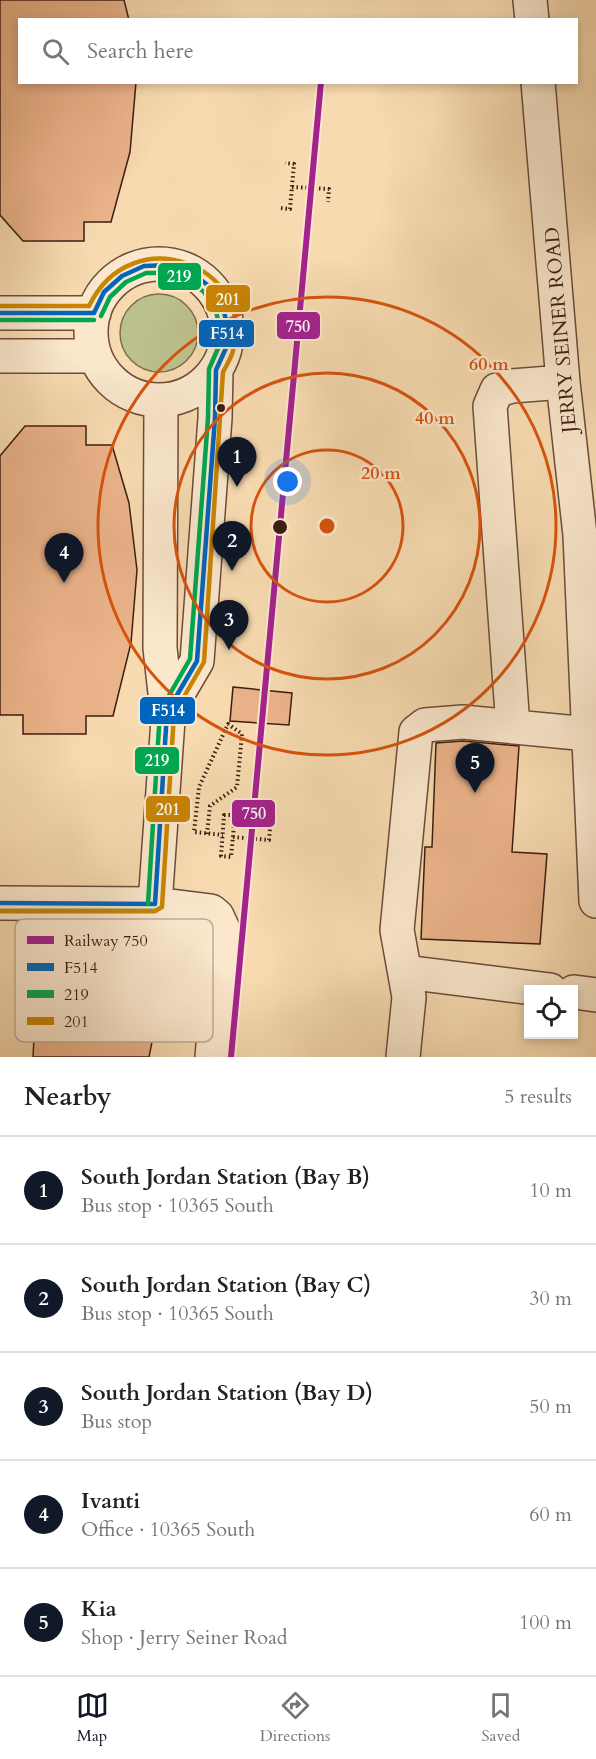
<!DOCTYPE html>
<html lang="en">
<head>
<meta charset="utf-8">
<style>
  body { margin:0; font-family:Cardo,serif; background:#f6f6f6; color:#222 }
  .controls { position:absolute; right:18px; bottom:18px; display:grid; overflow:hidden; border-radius:0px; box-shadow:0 3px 9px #0003 }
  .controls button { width:54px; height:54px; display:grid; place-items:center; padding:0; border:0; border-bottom:2px solid #e0e0e0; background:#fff; color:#222; font:30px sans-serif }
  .you { position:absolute; left:288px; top:482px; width:21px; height:21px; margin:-15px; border:4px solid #fff; border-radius:50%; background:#1a73e8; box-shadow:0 0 0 9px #1a73e833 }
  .badge { display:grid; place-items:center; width:39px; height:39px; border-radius:50%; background:#111827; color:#fff; font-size:20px; font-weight:700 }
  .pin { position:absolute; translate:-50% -50px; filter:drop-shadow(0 2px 3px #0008) }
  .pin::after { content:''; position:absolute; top:32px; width:21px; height:18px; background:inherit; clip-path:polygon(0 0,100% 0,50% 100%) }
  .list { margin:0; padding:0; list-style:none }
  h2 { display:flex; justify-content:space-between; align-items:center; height:78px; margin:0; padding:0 24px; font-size:26px }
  h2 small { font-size:20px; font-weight:400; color:#767676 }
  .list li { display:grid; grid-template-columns:39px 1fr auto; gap:18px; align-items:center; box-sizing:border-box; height:108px; padding:0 24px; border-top:2px solid #e0e0e0 }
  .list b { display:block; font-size:22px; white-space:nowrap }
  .list p { margin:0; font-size:20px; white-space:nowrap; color:#767676 }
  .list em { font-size:20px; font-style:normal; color:#767676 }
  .icon { flex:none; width:33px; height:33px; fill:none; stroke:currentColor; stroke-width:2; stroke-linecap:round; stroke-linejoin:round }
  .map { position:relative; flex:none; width:596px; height:1057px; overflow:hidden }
  .search { position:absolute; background:#fff; box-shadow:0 3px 9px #0003; left:18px; right:18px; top:18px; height:66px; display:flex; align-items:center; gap:15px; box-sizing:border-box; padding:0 21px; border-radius:0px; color:#767676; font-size:22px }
  .sheet { height:618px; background:#fff }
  nav { display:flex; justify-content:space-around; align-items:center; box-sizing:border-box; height:84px; border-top:2px solid #e0e0e0; background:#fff; font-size:16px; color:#767676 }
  nav a { display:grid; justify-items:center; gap:3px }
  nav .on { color:#111827 }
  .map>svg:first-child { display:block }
</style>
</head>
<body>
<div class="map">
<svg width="596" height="1057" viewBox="0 0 596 1057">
  <rect width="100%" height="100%" fill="#f7dab0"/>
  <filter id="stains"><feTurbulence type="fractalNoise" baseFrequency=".00333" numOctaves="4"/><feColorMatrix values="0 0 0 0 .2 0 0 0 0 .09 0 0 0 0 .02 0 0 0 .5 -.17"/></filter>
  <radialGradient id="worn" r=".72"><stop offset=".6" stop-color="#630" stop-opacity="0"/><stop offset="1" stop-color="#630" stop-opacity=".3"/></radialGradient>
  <!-- green -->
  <path fill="#bcc08c" stroke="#7c6e4f" stroke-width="1.5" d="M120 333a39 39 0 1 1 78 0a39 39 0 1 1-78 0Z"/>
  <!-- building -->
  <path fill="#ebb38a" stroke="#3d1d12" stroke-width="1.5" d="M0,0H124L129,20H20V82H136L130,152L111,222H84V241H23L0,215Z
    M25,426H86V445H112L129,503L137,570L131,643L113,716H86V734H23V715H0V456Z
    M233,687L292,693L289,725L230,721Z
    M463,741L519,746L512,852L547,854L540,944L421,939L425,847H432L436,743Z
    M108,957H152V1042L149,1057H33L35,1021L46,993L67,971L80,964Z"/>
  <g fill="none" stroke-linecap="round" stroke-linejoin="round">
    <defs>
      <path id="minor" d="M530,0L532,20
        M538,82L563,382L580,535L596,901
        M91 332a68 68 0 1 1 136 0a68 68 0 1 1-136 0Z
        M0,313H94
        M0,356H95
        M167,712L197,661L215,418L216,370
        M513,727L490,406L497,390L512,386L563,382
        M0,903L155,904L211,911L217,916L223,929L212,1057
        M155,904L168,720L160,648L161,400
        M405,972L550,990
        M574,992L596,995
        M403,1057L409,997L397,930L416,732L425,725L463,722L588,734"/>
    </defs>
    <!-- minor casing -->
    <use href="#minor" stroke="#6c4c3a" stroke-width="36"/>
    <!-- path -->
    <path stroke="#3d1d12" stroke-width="4" stroke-dasharray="1.5 3" stroke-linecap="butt" d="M292,187L329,189L328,202
      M281,208L290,209L294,164L285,163
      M224,815H235L231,857L221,856Z
      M207,834L210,806L237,787L242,734L228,724L199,787L194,832L223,835
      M233,837L269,840L270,829"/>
    <!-- minor -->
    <use href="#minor" stroke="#fae7cc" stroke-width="33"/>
    <defs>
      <path id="bus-1" d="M0,313H94
        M94,313L104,292L122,276L144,266L168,265L191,272L210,287L223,308L227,324L226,348L216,370L215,418L197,661L167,712L155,904
        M0,903L155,904"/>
      <path id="bus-2" d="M101,316L110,297L126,282L146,273H167L187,279L204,292L216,311L219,325V346L209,369L208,418L190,659L160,711L148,904
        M0,320H94
        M0,911H155"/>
      <path id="bus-3" d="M0,306H89C132,217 257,266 233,351C231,358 227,365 223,372L204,662L174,714L162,907L155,911H0"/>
    </defs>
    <!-- bus-1 casing -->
    <use href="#bus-1" stroke="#fae7cc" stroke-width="9"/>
    <!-- bus-2 casing -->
    <use href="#bus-2" stroke="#fae7cc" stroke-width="9"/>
    <!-- bus-3 casing -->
    <use href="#bus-3" stroke="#fae7cc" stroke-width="9"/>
    <!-- bus-1 -->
    <use href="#bus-1" stroke="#0065bd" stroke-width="4.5"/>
    <!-- bus-2 -->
    <use href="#bus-2" stroke="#00a651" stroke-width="4.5"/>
    <!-- bus-3 -->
    <use href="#bus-3" stroke="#c88404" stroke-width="4.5"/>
    <defs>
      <path id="rail-1" d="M231,1057L321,82"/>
    </defs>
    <!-- rail-1 casing -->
    <use href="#rail-1" stroke="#fae7cc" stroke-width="10"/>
    <!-- rail-1 -->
    <use href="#rail-1" stroke="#a4228e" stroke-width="6"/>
  </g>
  <!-- distance rings -->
  <g fill="none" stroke="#d7530d" stroke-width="3">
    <circle cx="327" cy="526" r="76"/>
    <circle cx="327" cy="526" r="153"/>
    <circle cx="327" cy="526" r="229"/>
  </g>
  <!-- markers -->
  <g fill="#3d1d12" stroke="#fae7cc" stroke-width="2">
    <circle cx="221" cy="408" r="5"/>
    <circle cx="280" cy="527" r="8"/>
  </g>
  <g text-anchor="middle" stroke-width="5" stroke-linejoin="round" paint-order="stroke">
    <!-- street labels -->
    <g font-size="20" fill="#3d1d12" stroke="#fae7cc">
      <text transform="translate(560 330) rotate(-95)" y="7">JERRY SEINER ROAD</text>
    </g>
  </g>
  <!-- legend -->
  <rect x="15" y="919" width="198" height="123" rx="9" fill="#fae7cc" stroke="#c1aa94" stroke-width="1.5"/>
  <rect x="27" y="936" width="27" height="8" fill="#a4228e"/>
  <rect x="27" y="963" width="27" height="8" fill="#0065bd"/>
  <rect x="27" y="990" width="27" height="8" fill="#00a651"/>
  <rect x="27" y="1017" width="27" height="8" fill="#c88404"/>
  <g font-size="16" fill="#3d1d12">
    <text x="64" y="946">Railway 750</text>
    <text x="64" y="973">F514</text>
    <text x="64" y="1000">219</text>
    <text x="64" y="1027">201</text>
  </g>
  <circle cx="327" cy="526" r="9" fill="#d7530d" stroke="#fae7cc" stroke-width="3"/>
  <g font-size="18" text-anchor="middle" font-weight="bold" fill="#d7530d" stroke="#fae7cc" stroke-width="5" stroke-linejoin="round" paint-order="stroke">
    <text x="489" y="370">60 m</text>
    <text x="435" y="424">40 m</text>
    <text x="381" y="479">20 m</text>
  </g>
  <g stroke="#fae7cc" stroke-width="2">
    <rect x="157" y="262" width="45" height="29" rx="6" fill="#00a651"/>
    <rect x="205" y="284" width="46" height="29" rx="6" fill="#c88404"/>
    <rect x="276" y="311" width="45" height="29" rx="6" fill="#a4228e"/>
    <rect x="198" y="319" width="57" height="29" rx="6" fill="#0065bd"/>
    <rect x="139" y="696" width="57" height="29" rx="6" fill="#0065bd"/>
    <rect x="134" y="746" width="46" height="29" rx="6" fill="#00a651"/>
    <rect x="145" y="795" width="46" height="28" rx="6" fill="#c88404"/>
    <rect x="231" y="799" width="45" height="29" rx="6" fill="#a4228e"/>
  </g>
  <g font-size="16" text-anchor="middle" font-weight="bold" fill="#fff">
    <text x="179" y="282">219</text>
    <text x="228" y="305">201</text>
    <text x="298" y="332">750</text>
    <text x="227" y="339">F514</text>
    <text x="168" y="716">F514</text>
    <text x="157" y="766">219</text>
    <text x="168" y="815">201</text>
    <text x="254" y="819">750</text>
  </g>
  <rect width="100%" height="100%" filter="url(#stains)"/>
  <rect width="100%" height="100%" fill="url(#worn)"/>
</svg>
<div class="controls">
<button><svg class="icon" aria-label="locate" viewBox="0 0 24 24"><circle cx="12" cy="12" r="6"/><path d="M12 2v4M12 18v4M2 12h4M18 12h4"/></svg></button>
</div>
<div class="you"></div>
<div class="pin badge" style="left:237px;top:487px">1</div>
<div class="pin badge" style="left:232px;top:571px">2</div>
<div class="pin badge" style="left:229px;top:650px">3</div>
<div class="pin badge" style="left:64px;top:583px">4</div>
<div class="pin badge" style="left:475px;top:793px">5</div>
<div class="search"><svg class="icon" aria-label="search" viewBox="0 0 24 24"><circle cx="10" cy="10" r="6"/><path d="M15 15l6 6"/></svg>Search here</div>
</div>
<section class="sheet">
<h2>Nearby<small>5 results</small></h2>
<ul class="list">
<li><span class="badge">1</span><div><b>South Jordan Station (Bay B)</b><p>Bus stop · 10365 South</p></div><em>10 m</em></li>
<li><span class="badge">2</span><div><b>South Jordan Station (Bay C)</b><p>Bus stop · 10365 South</p></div><em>30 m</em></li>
<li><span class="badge">3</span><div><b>South Jordan Station (Bay D)</b><p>Bus stop</p></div><em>50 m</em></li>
<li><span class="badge">4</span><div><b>Ivanti</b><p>Office · 10365 South</p></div><em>60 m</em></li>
<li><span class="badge">5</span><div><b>Kia</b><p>Shop · Jerry Seiner Road</p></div><em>100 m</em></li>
</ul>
</section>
<nav>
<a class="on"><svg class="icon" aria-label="map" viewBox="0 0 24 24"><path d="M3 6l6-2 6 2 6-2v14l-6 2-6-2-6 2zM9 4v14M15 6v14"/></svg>Map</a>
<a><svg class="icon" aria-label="directions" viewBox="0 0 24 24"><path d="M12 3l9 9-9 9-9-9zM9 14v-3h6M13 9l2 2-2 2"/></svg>Directions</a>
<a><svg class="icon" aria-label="saved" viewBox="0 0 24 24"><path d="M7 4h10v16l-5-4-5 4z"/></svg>Saved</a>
</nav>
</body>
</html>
